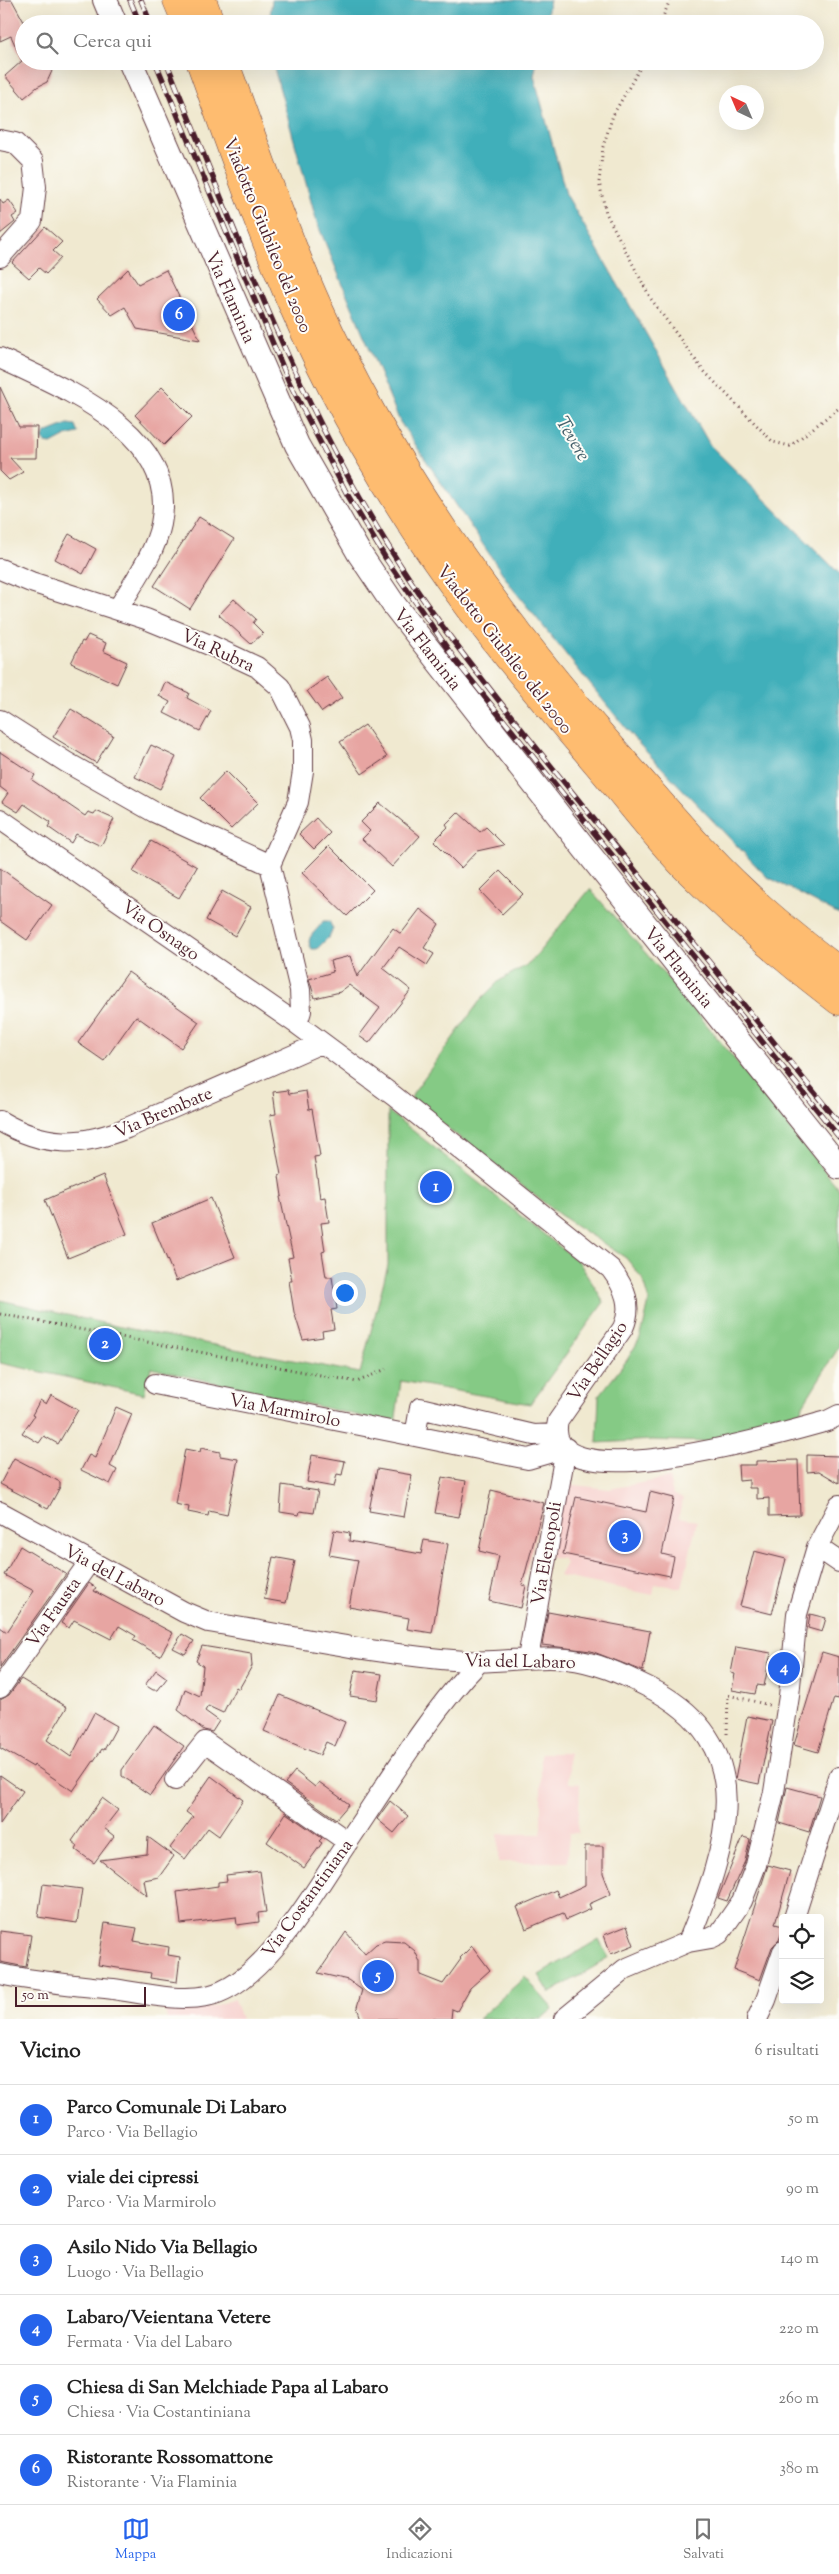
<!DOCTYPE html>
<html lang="it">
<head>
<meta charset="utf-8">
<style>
  body { margin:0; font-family:"Sorts Mill Goudy",serif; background:#f2f2f2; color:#222 }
  .controls { position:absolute; right:15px; bottom:15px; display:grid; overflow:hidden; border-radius:5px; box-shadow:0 5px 20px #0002 }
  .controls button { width:45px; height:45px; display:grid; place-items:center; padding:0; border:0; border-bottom:1px solid #e0e0e0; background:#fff; color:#222; font:25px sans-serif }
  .compass { position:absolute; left:719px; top:85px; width:45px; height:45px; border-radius:50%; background:#fff; box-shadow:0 5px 20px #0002; rotate:316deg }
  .scale { position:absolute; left:15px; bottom:12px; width:131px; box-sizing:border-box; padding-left:5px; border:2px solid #4a1f2b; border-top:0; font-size:14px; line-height:18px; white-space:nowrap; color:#4a1f2b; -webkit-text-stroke:4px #fdfcf7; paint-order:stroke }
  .you { position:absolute; left:344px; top:1292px; width:18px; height:18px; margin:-12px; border:4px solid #fff; border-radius:50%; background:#1a73e8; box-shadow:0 0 0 8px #1a73e833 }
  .badge { display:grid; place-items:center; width:32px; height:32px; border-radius:50%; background:#2563eb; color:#fff; font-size:16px; font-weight:700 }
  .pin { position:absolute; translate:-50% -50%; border:2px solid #fff; box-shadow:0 1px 5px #0006 }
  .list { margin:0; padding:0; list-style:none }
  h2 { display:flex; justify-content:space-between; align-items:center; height:65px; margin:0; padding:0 20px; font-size:21px }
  h2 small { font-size:16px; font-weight:400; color:#767676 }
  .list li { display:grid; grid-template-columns:32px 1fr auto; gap:15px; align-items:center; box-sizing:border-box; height:70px; padding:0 20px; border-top:1px solid #e0e0e0 }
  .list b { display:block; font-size:19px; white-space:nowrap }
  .list p { margin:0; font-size:16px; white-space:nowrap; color:#767676 }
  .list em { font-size:16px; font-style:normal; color:#767676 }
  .icon { flex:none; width:28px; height:28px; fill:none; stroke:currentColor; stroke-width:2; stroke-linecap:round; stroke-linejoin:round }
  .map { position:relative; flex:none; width:839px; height:2019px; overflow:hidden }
  .search { position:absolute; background:#fff; box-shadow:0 5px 20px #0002; left:15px; right:15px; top:15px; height:55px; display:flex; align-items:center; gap:12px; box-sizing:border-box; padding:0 18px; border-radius:28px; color:#767676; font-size:19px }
  .sheet { height:485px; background:#fff }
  nav { display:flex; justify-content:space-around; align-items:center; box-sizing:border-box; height:70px; border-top:1px solid #e0e0e0; background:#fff; font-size:14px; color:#767676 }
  nav a { display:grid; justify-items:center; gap:2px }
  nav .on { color:#2563eb }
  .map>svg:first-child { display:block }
</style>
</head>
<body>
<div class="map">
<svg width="839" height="2019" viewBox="0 0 839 2019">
  <rect width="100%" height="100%" fill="#fdfcf7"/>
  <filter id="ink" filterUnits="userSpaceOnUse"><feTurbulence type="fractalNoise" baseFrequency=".02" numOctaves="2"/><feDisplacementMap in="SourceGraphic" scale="10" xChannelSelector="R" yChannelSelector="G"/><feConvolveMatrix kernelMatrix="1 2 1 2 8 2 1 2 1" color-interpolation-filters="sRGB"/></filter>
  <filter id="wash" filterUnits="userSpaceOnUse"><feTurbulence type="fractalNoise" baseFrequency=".0096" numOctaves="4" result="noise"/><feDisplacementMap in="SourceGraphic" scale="20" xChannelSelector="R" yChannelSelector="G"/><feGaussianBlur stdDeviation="1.12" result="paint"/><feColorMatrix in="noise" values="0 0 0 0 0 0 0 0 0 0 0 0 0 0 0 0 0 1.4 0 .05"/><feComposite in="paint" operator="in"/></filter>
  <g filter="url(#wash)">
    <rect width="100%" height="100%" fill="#f0e9d0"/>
    <!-- built -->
    <path fill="#f7d0cd" d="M669,1478L673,1494L683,1499L678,1518L697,1521L682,1588L655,1584L653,1595L559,1576L566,1563L562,1558H550L566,1484L609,1489Z
      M541,1753H569V1783L580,1784L578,1833H569L568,1862H498V1834H541Z
      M234,1999L241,2019H167L164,2007L189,2009L211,2007Z"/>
    <!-- green -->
    <path fill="#85ca85" stroke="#687458" d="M590,889L690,1004L839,1189V1347L803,1405L801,1418L706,1442L653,1440L597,1443L599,1396L627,1360L640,1338L644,1324L649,1301L642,1278L626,1258L564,1218L411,1100L413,1093L482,998L499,981L530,963Z
      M388,1111L579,1262L604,1302L530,1404L401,1381L395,1424L151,1368L144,1394L0,1363V1300L116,1326L360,1373L388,1265Z
      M599,1939L609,1958L550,1993L539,1975Z
      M525,1977L553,2009L541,2019H478Z"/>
    <!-- water -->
    <path fill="#3fafba" stroke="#446772" d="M272,0H550L545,24H269Z
      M272,61H537L534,76L566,194L710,445L839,573V915L766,876L636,741L513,589L400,422L317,223Z
      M68,424L75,425L78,433L66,436L51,444L45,443L43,438L45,433Z
      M323,921H329L333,929L329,937L317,949H312C303,937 318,931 323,921Z"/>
    <g id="blocks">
      <!-- building -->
      <path fill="#e7a5a2" d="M0,0H12L24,22V61H50L52,71L47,82L37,87L24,98L5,76L22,61L11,36L0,41Z
        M0,199L3,204L9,200L18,213L12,217L15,222L0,234Z
        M45,227L62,242L53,251L61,258L46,274L39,268L29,278L12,263Z
        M128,269L138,284L166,270L200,340L137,329L125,307L112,315L97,299Z
        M0,387L19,427H37L36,458H10L23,472L9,480L0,471Z
        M162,387L192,417L164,445L135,415Z
        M199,517L234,539L190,609L154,586Z
        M69,534L96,549L83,574L55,559Z
        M234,599L256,619L253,623L263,633L251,644L219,615Z
        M88,635L106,643L103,651L127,662L117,684L71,663L82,641L84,642Z
        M327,677L342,698L322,712L307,691Z
        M165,682L189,693L187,698L211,711L200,731L164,713L170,702L159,696Z
        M71,709L113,735L96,763L53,737Z
        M365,725L387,757L362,774L340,742Z
        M151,745L176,757L160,789L135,777Z
        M0,752L35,775L32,780L85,816L88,812L94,814L96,811L114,819L101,846L76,834L71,843L48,827L51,822L24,804L18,812L2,802L8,793L0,787Z
        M226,771L258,803L231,829L200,798Z
        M380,803L420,836L392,867L362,839L370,831L361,822Z
        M458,812L480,832L486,827L504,845L477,851L461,868L434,841L448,827L446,824Z
        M316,818L330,833L314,849L299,834Z
        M151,841L197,867L179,898L133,872Z
        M329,846L373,890L347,916L302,873Z
        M0,868L52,905L27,940L0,921Z
        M500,871L523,894L502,914L480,891Z
        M222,891L251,907L235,936L206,920Z
        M420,909L439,924L424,948L434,954L427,965L399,947L383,968L411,990L369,1043L359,1036L380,1008L349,985L340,992L315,998L309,979L333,972L330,961L350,956L357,977L393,928L401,934Z
        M128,972L199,1022L181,1048L136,1016L104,1061L78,1043Z
        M288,1090L289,1094L306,1091L309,1110L312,1109L320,1156L314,1157L316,1169L320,1198L325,1197L329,1222L321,1223L325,1251L322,1252L326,1277H332L337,1309L331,1310L334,1329L322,1331L323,1337L303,1340L294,1312L289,1281H292L288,1258L293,1257L280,1197L282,1196L279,1176L281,1175L270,1115L276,1114L273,1092Z
        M103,1175L127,1234L68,1258L45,1200Z
        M211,1198L235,1257L176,1281L152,1223Z
        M51,1395L78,1410L58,1444L44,1436L39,1443L22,1433L34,1416L32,1415L40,1400L46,1404Z
        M116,1407L132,1414L110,1466L117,1470L110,1484L81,1470L89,1455L95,1458Z
        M201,1448L220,1452V1456L238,1459L227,1515L209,1511L208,1516L188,1512L189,1507L175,1504L185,1449L200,1452Z
        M312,1455L345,1461L342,1475L337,1474L334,1487L307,1482Z
        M807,1455L839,1456V1483L819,1471L807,1472Z
        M14,1458L60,1482V1487L48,1509L0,1484Z
        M798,1460L800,1515L769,1516V1498L757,1499V1488H749V1480L739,1481L738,1465H756V1461Z
        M377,1469L412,1475L404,1517L369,1511Z
        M442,1477L466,1481L459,1517L435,1513Z
        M282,1485L318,1491L314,1513L300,1511L299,1515L280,1512Z
        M491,1490L544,1503L522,1585L526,1586L521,1608L489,1601L499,1556L479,1551Z
        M650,1492L674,1498L662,1554L674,1557L670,1576L563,1554L576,1497L646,1512Z
        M334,1530L350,1533L349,1541L421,1554L424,1540L448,1544L432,1633L407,1629L409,1618L349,1607L358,1560L329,1555Z
        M20,1546L66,1574L0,1667V1627L7,1632L34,1591L4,1575Z
        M754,1551L786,1559L772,1614L740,1606Z
        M273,1557L295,1561L286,1603L264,1599Z
        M89,1583L96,1588L94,1591L173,1633L160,1656L133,1640L136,1636L119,1626L111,1639L74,1620L69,1628L61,1623Z
        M548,1612L650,1631L643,1671L591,1651L542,1645Z
        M810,1614L826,1618L822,1632L808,1628Z
        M182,1634L194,1641L185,1654L173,1648Z
        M202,1646L251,1654L252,1666L239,1689L236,1687L223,1713L208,1706L205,1711L219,1721L212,1732L204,1730L178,1710L185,1689L200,1696L203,1666L196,1661Z
        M736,1647L771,1653L764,1686L757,1685L755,1694L732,1690L735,1674L731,1673Z
        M822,1652L839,1657V1699L834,1698L818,1752L794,1745Z
        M156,1670L167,1678L158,1690H153L145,1685Z
        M355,1670L382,1674L377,1700L350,1696Z
        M21,1679L67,1707L47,1740L71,1757L94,1713L117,1726L104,1750L102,1749L73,1791L34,1765L33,1767L0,1748V1700L9,1695Z
        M280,1695L345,1722L335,1746L326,1742L320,1755L264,1731Z
        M747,1716L772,1721L759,1784L735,1779Z
        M154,1725L184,1746L150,1795L122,1776V1770Z
        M295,1771L315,1787L319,1782L349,1804L336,1819L285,1783Z
        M0,1775L23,1791L0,1824Z
        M211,1776L243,1800L219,1836L208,1828L185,1859L170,1848L193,1817L186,1812Z
        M787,1787L820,1796L809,1832L779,1823Z
        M102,1798L118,1810L104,1828L114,1836L94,1863L76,1850L78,1846L72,1841Z
        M390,1801L408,1816L394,1833L377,1819Z
        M286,1813L322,1838L319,1841L322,1843L304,1868L267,1842Z
        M148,1837L174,1856L159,1877L144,1880L147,1896L100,1860L147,1854Z
        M743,1837L750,1839L745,1861L727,1901L718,1898Z
        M585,1846H603V1873L611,1894L589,1904L591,1909L566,1920L563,1913L526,1929L517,1907L556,1890L559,1897L585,1885Z
        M768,1865L790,1871L775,1924L783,1926V1929L779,1940L772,1947L760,1980L734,1970Z
        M260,1871L266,1912L258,1913L259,1922L237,1925L236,1917L181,1924L177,1892L218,1886V1882L227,1881L226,1875Z
        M43,1884L82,1889L77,1923L38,1917Z
        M105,1923L137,1928L134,1941L169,1947L168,1955L180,1957L177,1982L150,1978L151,1973L98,1965Z
        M627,1926L634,1945L611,1954L604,1935Z
        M0,1931L31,1935L26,1967L0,1962Z
        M346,1932L365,1954L376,1944L385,1941L404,1942L415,1951L420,1962V1975L443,1984L461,1959L460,1958L472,1946L490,1970L470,1988L457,2011L452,2009L451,2019H361L357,2007L362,1990L348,1980L318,1973Z"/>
    </g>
  </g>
  <g filter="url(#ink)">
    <use href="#blocks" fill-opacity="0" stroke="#633d44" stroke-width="1"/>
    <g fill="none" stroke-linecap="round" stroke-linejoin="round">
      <defs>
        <path id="minor" d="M0,140L15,143L33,161L36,187L32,221L0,257
          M0,358C64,389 180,433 161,524C155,554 133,583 118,609
          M0,569L31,582L146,619L212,646L257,667L280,687L300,727L303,740V771L298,802L270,865L300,990L301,1011L297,1024
          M0,720L66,762L154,812L270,865
          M0,819L297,1024L394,1096L611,1269C625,1288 633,1306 623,1328L558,1421C538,1507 793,1430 827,1421L839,1415
          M0,1121C44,1147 80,1147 127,1128L321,1043
          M155,1384L415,1436
          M0,1512L184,1612L208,1622C292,1636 381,1655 465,1661C499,1664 532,1655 567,1659C596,1662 622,1674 648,1687C763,1744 727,1847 688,1942
          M817,1547L839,1562
          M528,1658L566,1448L528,1459L415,1436L420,1408L534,1435L557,1434
          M0,1688L90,1561
          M175,1780L205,1742L348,1842
          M794,1918L839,1777
          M0,1974C37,1982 75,1985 113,1989C142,1993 177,2002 207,1996C263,1985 313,1893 343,1849C385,1788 428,1714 479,1662
          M564,2019L625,1969L688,1942L711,1938L719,1934L742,1901L756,1865L774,1792L789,1696L797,1614L817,1547L839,1505
          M757,2019L766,2000L783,1951"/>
        <path id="tertiary" d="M105,0L115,24
          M130,61L297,445L359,553L394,605L585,849L839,1167"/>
        <path id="trunk" d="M177,0L187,24
          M202,0L211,24
          M200,61C225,130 249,200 277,268C311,353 356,437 405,514C461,603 528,683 596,762C626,797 654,835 686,868C734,916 785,960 839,1001
          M224,61C255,143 282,227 318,307C397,479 502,623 627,765C665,808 702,853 744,892C774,921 806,946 839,971"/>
      </defs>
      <!-- minor casing -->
      <use href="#minor" stroke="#633d44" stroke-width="22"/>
      <!-- tertiary casing -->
      <use href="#tertiary" stroke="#633d44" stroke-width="26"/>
      <!-- trunk casing -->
      <use href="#trunk" stroke="#633d44" stroke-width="29"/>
      <!-- path -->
      <path stroke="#633d44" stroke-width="3" stroke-dasharray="1 4" stroke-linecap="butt" d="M660,24L670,0
        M644,61L613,115L603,147L599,182L606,213L651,299L702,369L773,442L790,446L839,408
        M0,1314L357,1382L386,1369
        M727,1734L728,1695L769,1705"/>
      <!-- minor -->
      <use href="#minor" stroke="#fff" stroke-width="20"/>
      <!-- tertiary -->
      <use href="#tertiary" stroke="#fff" stroke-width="24"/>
      <!-- trunk -->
      <use href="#trunk" stroke="#febc70" stroke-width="28"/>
      <defs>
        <path id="rail" d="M130,0L140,24
          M141,0L151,24
          M155,61L289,382L347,494L386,559L456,661L839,1137
          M166,61C230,218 286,372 372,519C424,609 490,690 555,771C649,889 745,1005 839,1123"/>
      </defs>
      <!-- rail casing -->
      <use href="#rail" stroke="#4a1f2b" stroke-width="5.5"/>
      <!-- rail -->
      <use href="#rail" stroke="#fdfcf7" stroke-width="4" stroke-dasharray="11" stroke-linecap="butt"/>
    </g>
  </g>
  <g text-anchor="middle" stroke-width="4" stroke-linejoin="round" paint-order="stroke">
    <!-- street labels -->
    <g font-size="18" fill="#4a1f2b" stroke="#fdfcf7">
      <text transform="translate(268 235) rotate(68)" y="6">Viadotto Giubileo del 2000</text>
      <text transform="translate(231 297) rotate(66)" y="6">Via Flaminia</text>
      <text transform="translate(428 649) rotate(52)" y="6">Via Flaminia</text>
      <text transform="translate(505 649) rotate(52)" y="6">Viadotto Giubileo del 2000</text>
      <text transform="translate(218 650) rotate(25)" y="6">Via Rubra</text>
      <text transform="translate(161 930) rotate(35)" y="6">Via Osnago</text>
      <text transform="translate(679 967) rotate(51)" y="6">Via Flaminia</text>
      <text transform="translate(163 1112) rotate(-23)" y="6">Via Brembate</text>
      <text transform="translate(597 1361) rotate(-56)" y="6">Via Bellagio</text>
      <text transform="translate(285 1410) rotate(11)" y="6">Via Marmirolo</text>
      <text transform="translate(546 1553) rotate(-80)" y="6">Via Elenopoli</text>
      <text transform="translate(115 1575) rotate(28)" y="6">Via del Labaro</text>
      <text transform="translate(53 1612) rotate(-55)" y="6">Via Fausta</text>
      <text transform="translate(520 1661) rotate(1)" y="6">Via del Labaro</text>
      <text transform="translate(307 1898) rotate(-54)" y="6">Via Costantiniana</text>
    </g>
    <!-- water labels -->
    <g font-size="19" font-style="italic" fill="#45606b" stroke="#fdfcf7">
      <text transform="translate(574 438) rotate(59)" y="7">Tevere</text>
    </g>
  </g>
</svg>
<div class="controls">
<button><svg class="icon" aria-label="locate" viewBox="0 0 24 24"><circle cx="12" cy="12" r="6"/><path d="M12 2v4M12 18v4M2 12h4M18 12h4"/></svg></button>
<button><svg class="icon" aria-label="layers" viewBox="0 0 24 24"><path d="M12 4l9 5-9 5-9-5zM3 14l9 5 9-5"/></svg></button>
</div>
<svg class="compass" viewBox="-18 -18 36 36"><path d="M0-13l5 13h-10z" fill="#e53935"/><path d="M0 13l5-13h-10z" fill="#767676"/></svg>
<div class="scale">50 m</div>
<div class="you"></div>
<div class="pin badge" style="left:436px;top:1187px">1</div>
<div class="pin badge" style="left:105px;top:1344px">2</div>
<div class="pin badge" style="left:625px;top:1536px">3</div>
<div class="pin badge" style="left:784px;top:1668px">4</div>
<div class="pin badge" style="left:378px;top:1976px">5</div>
<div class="pin badge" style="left:179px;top:315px">6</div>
<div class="search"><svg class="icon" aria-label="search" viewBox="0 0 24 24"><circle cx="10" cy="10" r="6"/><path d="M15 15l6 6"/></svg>Cerca qui</div>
</div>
<section class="sheet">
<h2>Vicino<small>6 risultati</small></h2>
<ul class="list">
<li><span class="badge">1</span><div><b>Parco Comunale Di Labaro</b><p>Parco · Via Bellagio</p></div><em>50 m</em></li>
<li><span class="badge">2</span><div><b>viale dei cipressi</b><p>Parco · Via Marmirolo</p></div><em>90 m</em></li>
<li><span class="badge">3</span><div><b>Asilo Nido Via Bellagio</b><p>Luogo · Via Bellagio</p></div><em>140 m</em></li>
<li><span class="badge">4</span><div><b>Labaro/Veientana Vetere</b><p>Fermata · Via del Labaro</p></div><em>220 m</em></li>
<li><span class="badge">5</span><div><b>Chiesa di San Melchiade Papa al Labaro</b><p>Chiesa · Via Costantiniana</p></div><em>260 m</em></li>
<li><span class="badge">6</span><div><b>Ristorante Rossomattone</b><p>Ristorante · Via Flaminia</p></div><em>380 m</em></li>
</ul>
</section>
<nav>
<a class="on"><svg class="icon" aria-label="map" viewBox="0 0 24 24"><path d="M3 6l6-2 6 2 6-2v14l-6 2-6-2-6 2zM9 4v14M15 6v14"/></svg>Mappa</a>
<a><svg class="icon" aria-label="directions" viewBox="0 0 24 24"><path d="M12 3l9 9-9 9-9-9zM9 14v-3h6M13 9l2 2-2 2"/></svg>Indicazioni</a>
<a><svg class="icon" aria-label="saved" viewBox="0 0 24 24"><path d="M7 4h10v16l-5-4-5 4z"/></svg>Salvati</a>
</nav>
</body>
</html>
